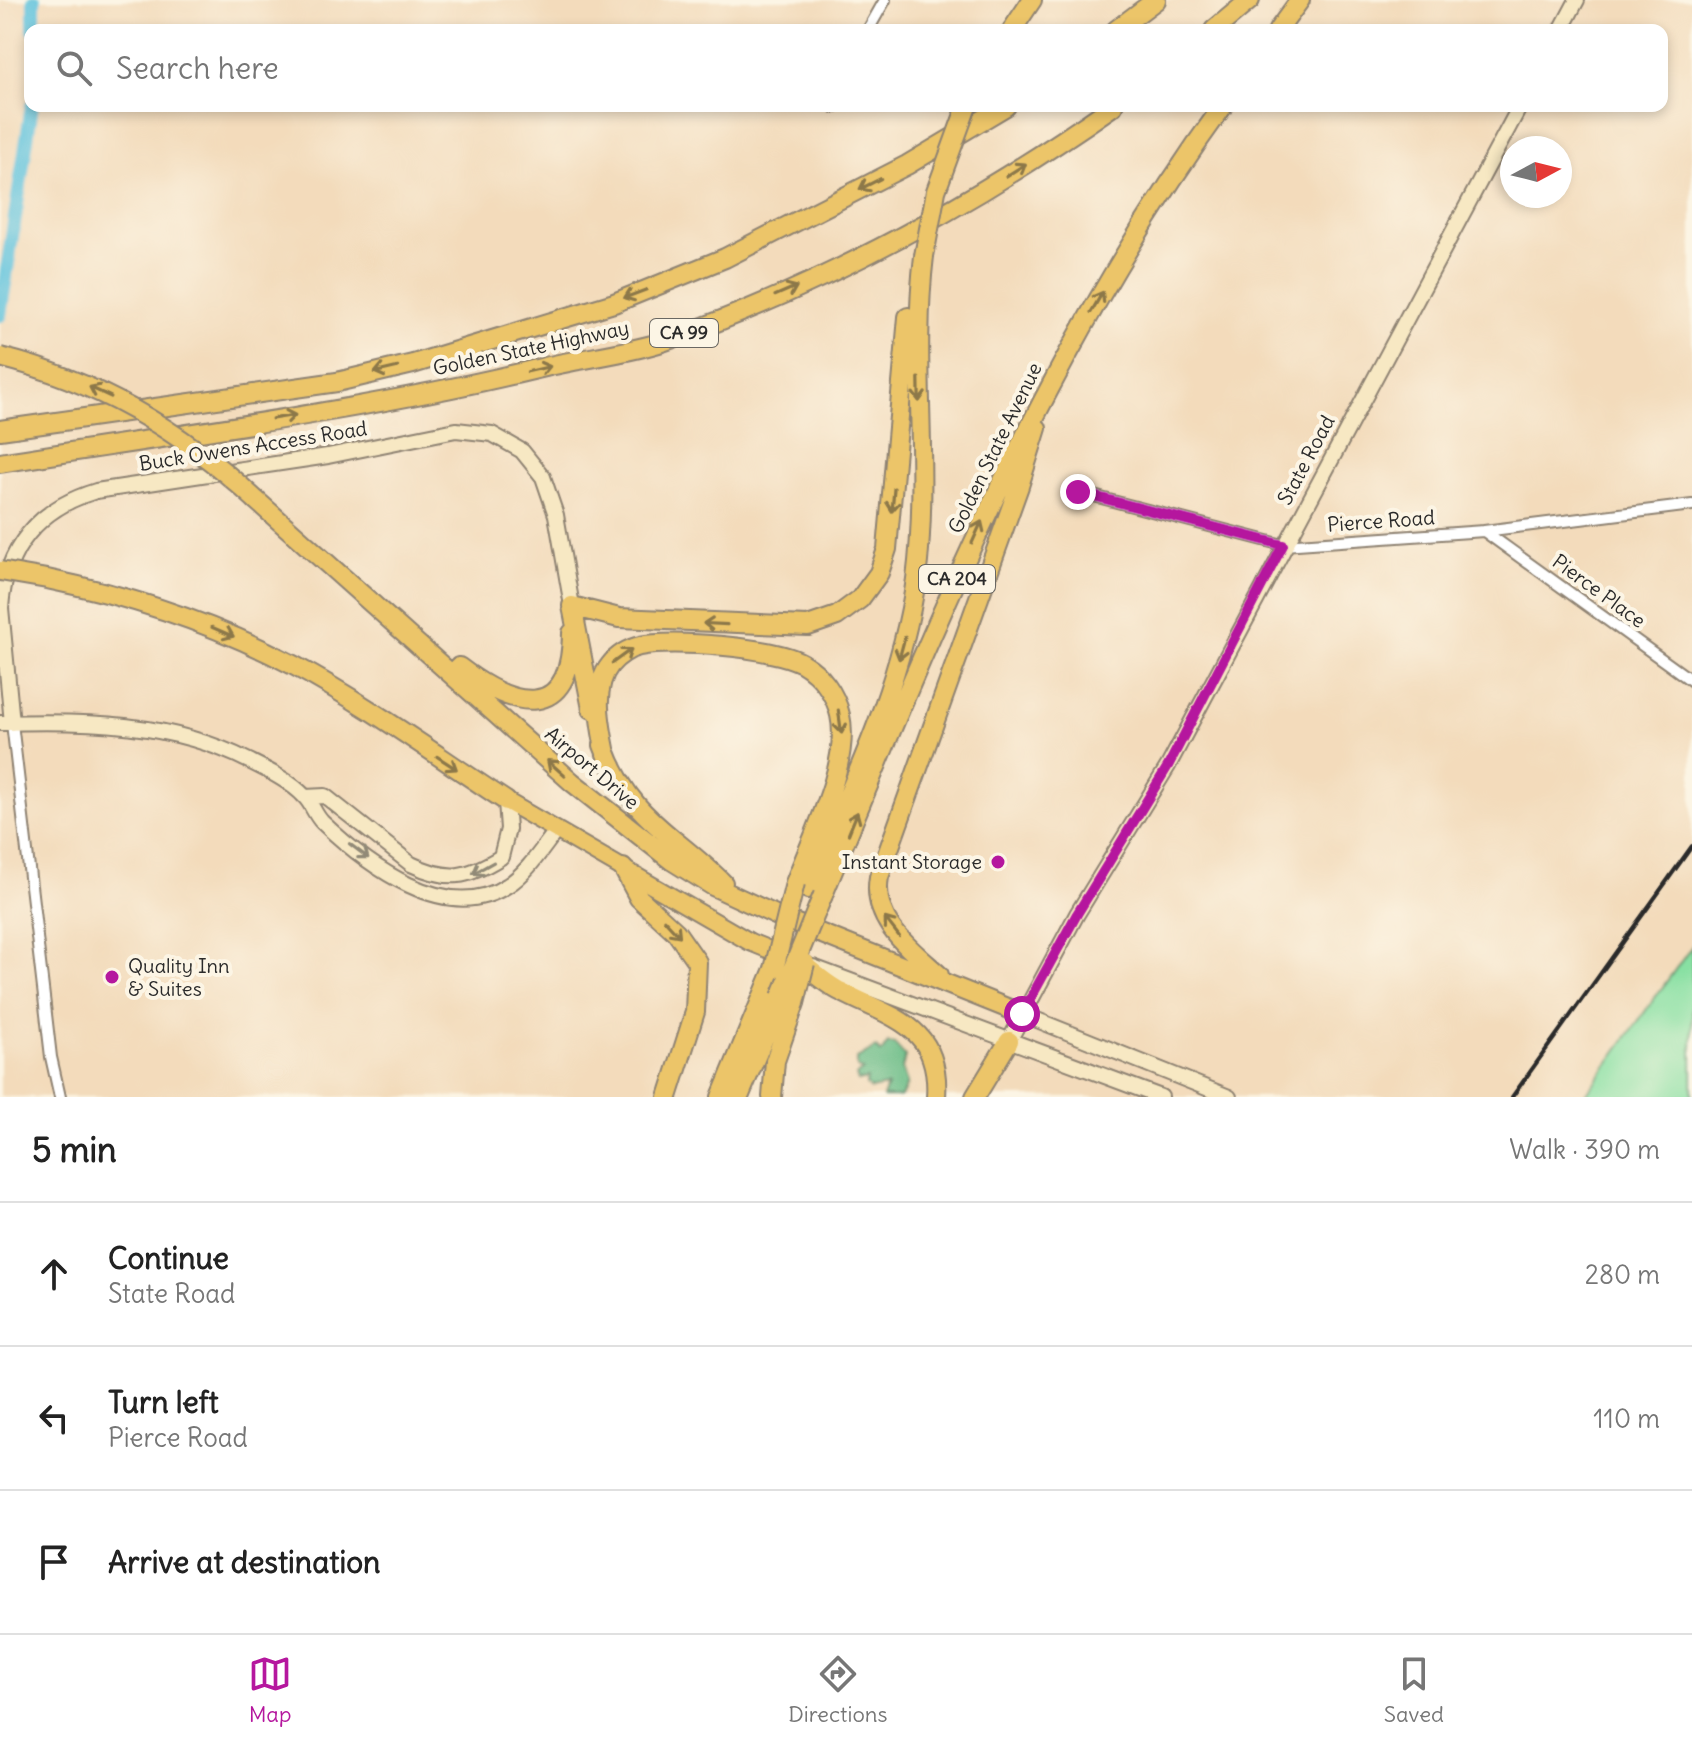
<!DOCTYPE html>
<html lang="en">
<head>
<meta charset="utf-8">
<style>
  body { margin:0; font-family:Delius,sans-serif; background:#f2f2f2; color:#222 }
  .compass { position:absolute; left:1500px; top:136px; width:72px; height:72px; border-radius:50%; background:#fff; box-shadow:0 4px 12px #0003; rotate:83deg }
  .stop { position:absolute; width:24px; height:24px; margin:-18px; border:6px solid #b5179e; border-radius:50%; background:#fff }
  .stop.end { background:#b5179e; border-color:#fff; box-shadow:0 2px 8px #0008 }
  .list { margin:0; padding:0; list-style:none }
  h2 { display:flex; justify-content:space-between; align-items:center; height:104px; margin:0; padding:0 32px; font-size:34px }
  h2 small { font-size:26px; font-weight:400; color:#767676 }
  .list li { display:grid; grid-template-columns:52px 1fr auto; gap:24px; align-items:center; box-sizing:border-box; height:144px; padding:0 32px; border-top:2px solid #e0e0e0 }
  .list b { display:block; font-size:30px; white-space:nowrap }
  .list p { margin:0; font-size:26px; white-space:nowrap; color:#767676 }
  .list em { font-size:26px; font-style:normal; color:#767676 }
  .icon { flex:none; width:44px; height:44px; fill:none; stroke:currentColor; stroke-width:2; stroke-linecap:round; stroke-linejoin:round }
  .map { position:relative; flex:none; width:1692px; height:1097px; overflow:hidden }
  .search { position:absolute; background:#fff; box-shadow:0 4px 12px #0003; left:24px; right:24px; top:24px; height:88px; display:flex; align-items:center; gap:20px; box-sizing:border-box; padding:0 28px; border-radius:16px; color:#767676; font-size:30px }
  .sheet { height:536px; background:#fff }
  nav { display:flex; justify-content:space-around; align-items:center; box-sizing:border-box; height:112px; border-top:2px solid #e0e0e0; background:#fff; font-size:22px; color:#767676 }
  nav a { display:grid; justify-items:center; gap:4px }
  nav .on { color:#b5179e }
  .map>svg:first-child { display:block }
</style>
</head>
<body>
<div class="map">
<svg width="1692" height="1097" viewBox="0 0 1692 1097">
  <rect width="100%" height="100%" fill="#fcf5e5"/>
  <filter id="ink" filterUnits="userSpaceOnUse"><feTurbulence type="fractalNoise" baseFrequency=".0125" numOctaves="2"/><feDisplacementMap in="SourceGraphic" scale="16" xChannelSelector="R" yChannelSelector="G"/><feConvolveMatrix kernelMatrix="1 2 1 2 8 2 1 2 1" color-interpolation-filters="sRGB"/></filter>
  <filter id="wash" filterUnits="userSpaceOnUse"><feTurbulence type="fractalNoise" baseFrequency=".006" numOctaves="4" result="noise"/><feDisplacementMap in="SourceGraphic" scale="32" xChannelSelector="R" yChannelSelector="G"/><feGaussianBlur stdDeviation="1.8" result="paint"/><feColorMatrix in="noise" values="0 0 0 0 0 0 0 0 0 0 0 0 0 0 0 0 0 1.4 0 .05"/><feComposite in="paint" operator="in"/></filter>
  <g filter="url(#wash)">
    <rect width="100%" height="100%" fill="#f3dbbb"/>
    <!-- green -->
    <path fill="#88e0a3" stroke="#5a8667" stroke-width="2" d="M1692,946V1097H1584Z"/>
    <!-- forest -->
    <path fill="#6ebe89" stroke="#4c745a" stroke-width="2" d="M888,1043L894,1044L905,1056L902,1069L907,1084L901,1097H883L887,1086L870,1089L866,1085L867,1079L858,1081L856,1075L863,1070L857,1068V1059L876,1048L881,1053Z"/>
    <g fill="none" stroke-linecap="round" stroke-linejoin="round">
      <!-- canal -->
      <path stroke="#5fc2dd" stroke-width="14" d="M34,0V30
        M0,315L32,106"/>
    </g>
  </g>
  <g filter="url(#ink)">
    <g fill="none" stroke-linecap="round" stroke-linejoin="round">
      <defs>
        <path id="street" d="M868,30L885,0
          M834,107V106
          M1078,492L1283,545L1484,531L1692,505
          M1484,531L1692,681
          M12,723L51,1057L60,1097"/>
        <path id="secondary" d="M1561,30L1577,0
          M0,723C84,720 173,722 249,761C267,770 292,782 305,797C312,804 315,815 322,822C367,865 447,926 508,885C527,873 542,849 556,831
          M12,723L1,608C5,548 39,508 96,491L328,456L456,430L492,434L522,451L543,477L556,515L572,606
          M305,797L325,796L411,864C449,882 467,878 501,857L508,829L506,801
          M813,967L1161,1097
          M1022,1014L1229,1097
          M1009,1041L1077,914L1168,766L1520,106"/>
        <path id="primary" d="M506,801L750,942L802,963"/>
        <path id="highway" d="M1012,30L1032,0
          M1116,30L1156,0
          M1214,30L1250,0
          M1278,30L1300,0
          M0,430L337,382L413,364L614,303L725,258L907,165L1006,106
          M0,463C181,434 363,411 541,368C582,358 626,354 665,341C823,286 976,202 1113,106
          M256,500L572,782L671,860L713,886L782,918L1022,1014
          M47,579C134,597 216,624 295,666C368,705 437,756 506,801
          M572,606L619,618L808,626L837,616L860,599L879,573L887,549L908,317
          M572,606L592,709
          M459,667C514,709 571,723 572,633
          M603,745C630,820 672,832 723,883
          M606,754C601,727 591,689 610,665C617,656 629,648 640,646C671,639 774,647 802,663C821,674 835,693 840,715C851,763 812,837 795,883
          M623,868L639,898L676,932L697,962L695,1012L668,1097
          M808,889C850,789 901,688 916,579C930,472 911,363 924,256
          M823,895C936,620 1047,348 1223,106
          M802,963C814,973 827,985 842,992C892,1018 941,1026 936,1097
          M939,975C909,948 871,921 879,877L1019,486L1037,428
          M721,1097L774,969
          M739,1097L781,997
          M772,1097L775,1061L795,1003
          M975,1097L1009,1041"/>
      </defs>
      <!-- street casing -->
      <use href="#street" stroke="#8f8373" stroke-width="14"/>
      <!-- secondary casing -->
      <use href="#secondary" stroke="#8f8373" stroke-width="18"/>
      <!-- primary casing -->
      <use href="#primary" stroke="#8f8373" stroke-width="20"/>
      <!-- highway casing -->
      <use href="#highway" stroke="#8f8373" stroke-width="22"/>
      <!-- street -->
      <use href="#street" stroke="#fff" stroke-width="10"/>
      <!-- secondary -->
      <use href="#secondary" stroke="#f7e8c3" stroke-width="14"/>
      <!-- primary -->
      <use href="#primary" stroke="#ecc569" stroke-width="16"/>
      <!-- highway -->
      <use href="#highway" stroke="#ecc569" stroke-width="18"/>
      <!-- rail -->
      <path stroke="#2b2b2b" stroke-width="4" d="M1512,1097L1692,846"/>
      <defs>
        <path id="highway-bridge" d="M924,256L936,191L967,106
          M0,357C98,381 182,431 256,500
          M0,571L47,579
          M774,969L795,883
          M781,997L823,895
          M795,1003L805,963"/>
      </defs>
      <!-- highway-bridge casing -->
      <use href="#highway-bridge" stroke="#8f8373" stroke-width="22" stroke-linecap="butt"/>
      <!-- highway-bridge -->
      <use href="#highway-bridge" stroke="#ecc569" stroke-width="18"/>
    </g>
    <!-- one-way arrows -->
    <defs><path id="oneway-shaft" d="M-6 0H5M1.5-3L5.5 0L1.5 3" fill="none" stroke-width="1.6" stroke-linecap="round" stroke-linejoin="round" transform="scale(2)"/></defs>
    <g stroke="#8c784a">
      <use href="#oneway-shaft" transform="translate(1016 170) rotate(-32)"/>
      <use href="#oneway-shaft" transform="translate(870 184) rotate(153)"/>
      <use href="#oneway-shaft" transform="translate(786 291) rotate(-23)"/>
      <use href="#oneway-shaft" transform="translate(635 294) rotate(159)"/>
      <use href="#oneway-shaft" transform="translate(1097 302) rotate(-60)"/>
      <use href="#oneway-shaft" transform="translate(539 369) rotate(-13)"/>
      <use href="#oneway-shaft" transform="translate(386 370) rotate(167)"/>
      <use href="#oneway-shaft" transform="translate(919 390) rotate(89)"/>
      <use href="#oneway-shaft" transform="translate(100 392) rotate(-155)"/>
      <use href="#oneway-shaft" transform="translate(284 417) rotate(-9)"/>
      <use href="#oneway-shaft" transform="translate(893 500) rotate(95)"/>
      <use href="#oneway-shaft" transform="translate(977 532) rotate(-66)"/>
      <use href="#oneway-shaft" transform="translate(715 624) rotate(-177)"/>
      <use href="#oneway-shaft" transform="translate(223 632) rotate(23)"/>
      <use href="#oneway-shaft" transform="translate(902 648) rotate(105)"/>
      <use href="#oneway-shaft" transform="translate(622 656) rotate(-36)"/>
      <use href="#oneway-shaft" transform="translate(840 722) rotate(82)"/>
      <use href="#oneway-shaft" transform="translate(447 763) rotate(33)"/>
      <use href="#oneway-shaft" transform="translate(556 768) rotate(-138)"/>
      <use href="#oneway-shaft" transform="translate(853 823) rotate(-68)"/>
      <use href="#oneway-shaft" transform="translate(892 927) rotate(-128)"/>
      <use href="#oneway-shaft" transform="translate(672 928) rotate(47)"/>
    </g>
    <g stroke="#918a77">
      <use href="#oneway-shaft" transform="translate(359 851) rotate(37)"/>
      <use href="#oneway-shaft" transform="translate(483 868) rotate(151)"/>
    </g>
  </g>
  <g fill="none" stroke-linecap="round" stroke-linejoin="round" filter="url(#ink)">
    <!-- route -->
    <path stroke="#b5179e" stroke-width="10" d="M1022,1014L1077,914L1168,766L1283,545L1078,492"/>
  </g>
  <!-- markers -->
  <g fill="#b5179e" stroke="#fcf5e5" stroke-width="3">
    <circle cx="998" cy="862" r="8"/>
    <circle cx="112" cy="977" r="8"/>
  </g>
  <g text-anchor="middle" stroke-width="8" stroke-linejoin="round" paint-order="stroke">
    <!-- shield labels -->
    <g fill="#fcf5e5" stroke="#6a6863" stroke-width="2">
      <rect x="650" y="319" width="68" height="28" rx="6"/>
      <rect x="919" y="565" width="76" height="28" rx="6"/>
    </g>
    <g font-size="18" font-weight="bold" fill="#2b2b2b">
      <text x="684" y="339">CA 99</text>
      <text x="957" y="585">CA 204</text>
    </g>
    <!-- street labels -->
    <g font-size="20" fill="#2b2b2b" stroke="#fcf5e5">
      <text transform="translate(531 348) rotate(-12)" y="7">Golden State Highway</text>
      <text transform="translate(253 446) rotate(-9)" y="7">Buck Owens Access Road</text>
      <text transform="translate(995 448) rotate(-64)" y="7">Golden State Avenue</text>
      <text transform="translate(1306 460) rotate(-62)" y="7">State Road</text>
      <text transform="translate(1381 521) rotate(-4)" y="7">Pierce Road</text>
      <text transform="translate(1599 591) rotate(36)" y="7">Pierce Place</text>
      <text transform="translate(592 768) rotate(40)" y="7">Airport Drive</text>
    </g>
    <!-- poi labels -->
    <g font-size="20" fill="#2b2b2b" stroke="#fcf5e5" text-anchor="end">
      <text x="982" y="869">Instant Storage</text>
      <text x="128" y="973" text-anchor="start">Quality Inn<tspan x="128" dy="23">&amp; Suites</tspan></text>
    </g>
  </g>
</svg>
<svg class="compass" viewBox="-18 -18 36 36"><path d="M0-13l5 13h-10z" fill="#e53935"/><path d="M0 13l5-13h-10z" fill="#767676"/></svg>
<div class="stop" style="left:1022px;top:1014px"></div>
<div class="stop end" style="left:1078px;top:492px"></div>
<div class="search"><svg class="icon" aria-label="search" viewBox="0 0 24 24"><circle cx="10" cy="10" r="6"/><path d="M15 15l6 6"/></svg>Search here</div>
</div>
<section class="sheet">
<h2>5 min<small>Walk · 390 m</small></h2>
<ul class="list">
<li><svg class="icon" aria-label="ahead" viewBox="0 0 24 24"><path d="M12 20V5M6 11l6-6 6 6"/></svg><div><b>Continue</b><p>State Road</p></div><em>280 m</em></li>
<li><svg class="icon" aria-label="left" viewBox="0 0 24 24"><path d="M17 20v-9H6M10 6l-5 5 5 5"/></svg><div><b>Turn left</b><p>Pierce Road</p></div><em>110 m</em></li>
<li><svg class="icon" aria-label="arrive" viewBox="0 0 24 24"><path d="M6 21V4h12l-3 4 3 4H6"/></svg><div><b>Arrive at destination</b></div></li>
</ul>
</section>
<nav>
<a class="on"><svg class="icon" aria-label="map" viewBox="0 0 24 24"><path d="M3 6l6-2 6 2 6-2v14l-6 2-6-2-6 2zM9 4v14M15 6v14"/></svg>Map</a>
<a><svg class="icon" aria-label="directions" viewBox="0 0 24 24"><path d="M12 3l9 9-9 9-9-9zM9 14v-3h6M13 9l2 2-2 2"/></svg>Directions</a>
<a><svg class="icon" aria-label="saved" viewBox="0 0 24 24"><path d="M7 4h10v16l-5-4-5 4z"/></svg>Saved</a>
</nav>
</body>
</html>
